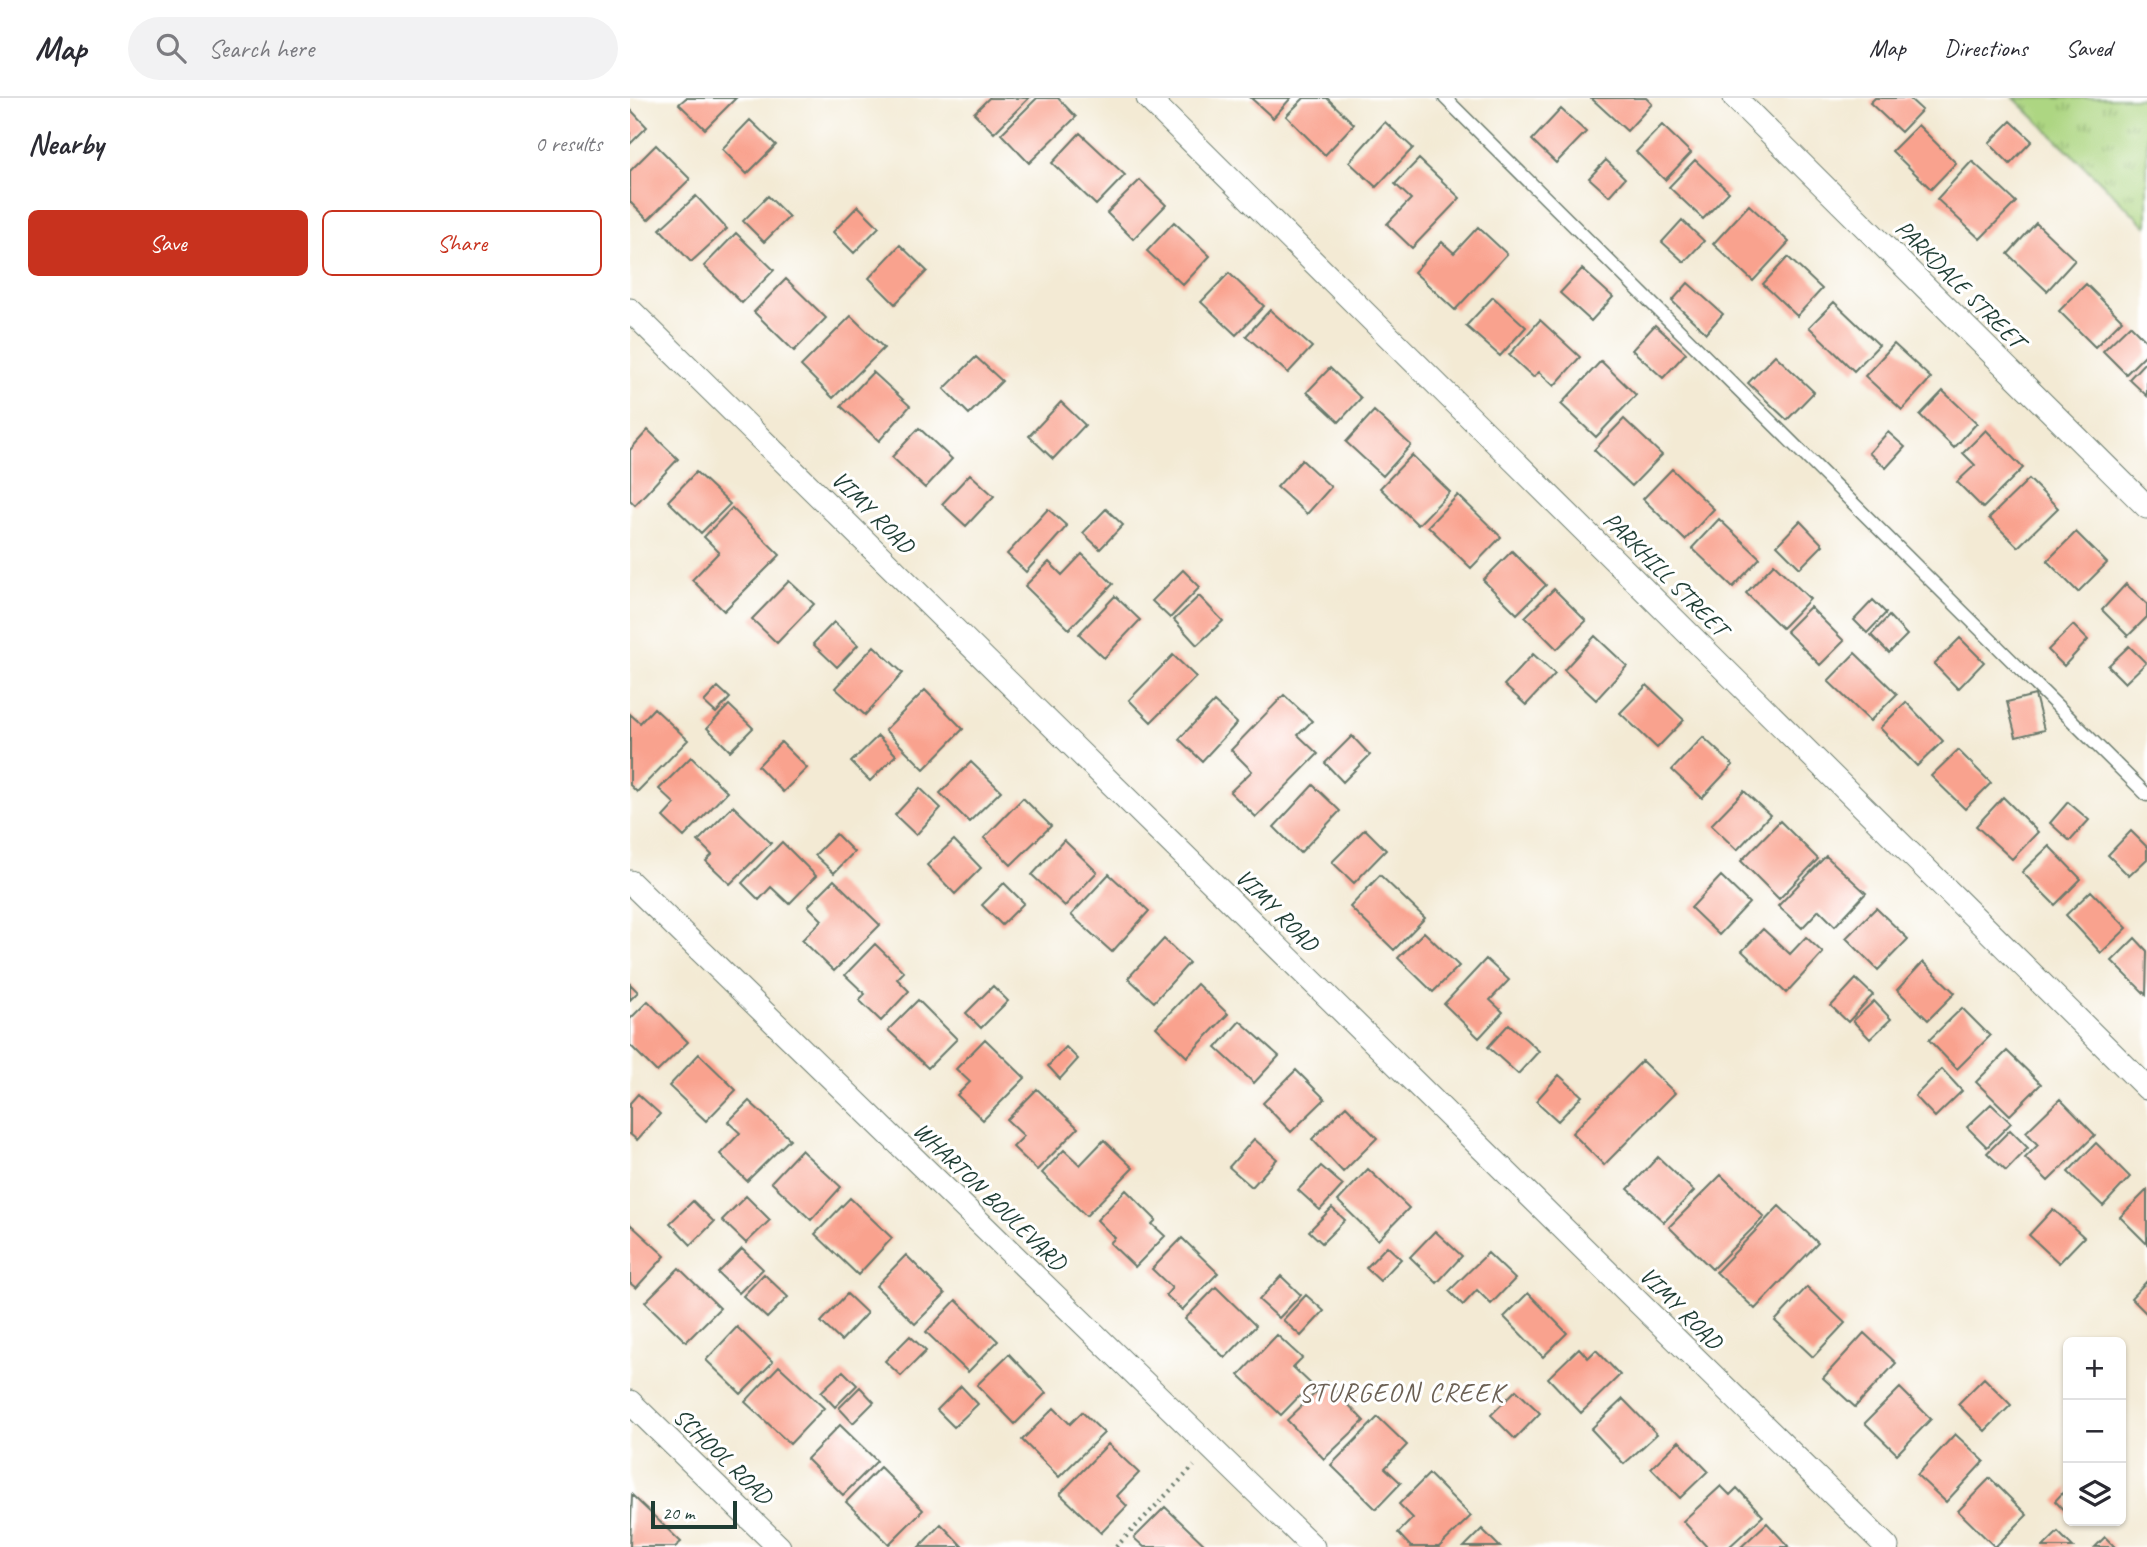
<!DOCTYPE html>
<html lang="en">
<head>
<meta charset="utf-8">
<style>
  body { margin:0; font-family:Caveat,sans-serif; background:#f2f2f3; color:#2b2b33 }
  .controls { position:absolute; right:21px; bottom:21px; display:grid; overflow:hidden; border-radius:10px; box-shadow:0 2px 5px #0004 }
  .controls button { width:63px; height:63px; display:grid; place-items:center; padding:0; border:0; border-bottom:2px solid #e1e1e2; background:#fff; color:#2b2b33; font:35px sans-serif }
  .scale { position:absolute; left:21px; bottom:18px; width:86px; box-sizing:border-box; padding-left:7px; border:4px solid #1f3d34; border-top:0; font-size:19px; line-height:24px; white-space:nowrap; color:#1f3d34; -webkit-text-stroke:5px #fff; paint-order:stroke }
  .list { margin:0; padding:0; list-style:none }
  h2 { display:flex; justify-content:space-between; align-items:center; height:91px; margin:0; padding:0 28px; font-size:30px }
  h2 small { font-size:23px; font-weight:400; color:#7c7c81 }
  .actions { display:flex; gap:14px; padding:21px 28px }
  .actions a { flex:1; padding:16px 0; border:2px solid #c8321e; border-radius:10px; text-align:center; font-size:24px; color:#c8321e }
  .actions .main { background:#c8321e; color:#fff }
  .icon { flex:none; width:38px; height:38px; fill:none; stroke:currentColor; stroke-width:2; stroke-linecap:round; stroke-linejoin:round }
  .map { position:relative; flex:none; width:1517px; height:1449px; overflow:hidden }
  header { display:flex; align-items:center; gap:42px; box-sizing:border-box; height:98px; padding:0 35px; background:#fff; border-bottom:2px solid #e1e1e2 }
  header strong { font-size:33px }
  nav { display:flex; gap:38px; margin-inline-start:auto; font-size:24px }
  .search { width:490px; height:63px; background:#f2f2f3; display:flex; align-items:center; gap:18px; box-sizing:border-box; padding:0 24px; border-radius:38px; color:#7c7c81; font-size:26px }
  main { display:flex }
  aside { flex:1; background:#fff }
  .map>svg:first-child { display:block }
</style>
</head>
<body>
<header>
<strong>Map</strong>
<div class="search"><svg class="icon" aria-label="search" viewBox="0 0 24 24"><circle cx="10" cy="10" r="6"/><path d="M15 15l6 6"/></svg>Search here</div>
<nav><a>Map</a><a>Directions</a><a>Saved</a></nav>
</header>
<main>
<aside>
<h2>Nearby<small>0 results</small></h2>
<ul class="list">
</ul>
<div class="actions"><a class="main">Save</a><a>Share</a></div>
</aside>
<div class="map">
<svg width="1517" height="1449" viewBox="0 0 1517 1449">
  <defs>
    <pattern id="park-tufts" width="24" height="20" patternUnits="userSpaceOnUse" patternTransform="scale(1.75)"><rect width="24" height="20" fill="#add682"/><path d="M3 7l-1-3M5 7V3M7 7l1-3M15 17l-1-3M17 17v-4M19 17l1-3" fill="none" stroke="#8caf6b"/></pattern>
  </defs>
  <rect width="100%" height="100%" fill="#fff"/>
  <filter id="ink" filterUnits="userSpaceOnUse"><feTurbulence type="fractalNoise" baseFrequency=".0143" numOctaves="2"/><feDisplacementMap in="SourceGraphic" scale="14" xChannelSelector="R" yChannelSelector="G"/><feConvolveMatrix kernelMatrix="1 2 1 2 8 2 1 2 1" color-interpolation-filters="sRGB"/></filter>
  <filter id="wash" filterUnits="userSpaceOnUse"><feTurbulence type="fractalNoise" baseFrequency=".00686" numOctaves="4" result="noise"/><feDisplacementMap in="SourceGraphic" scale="28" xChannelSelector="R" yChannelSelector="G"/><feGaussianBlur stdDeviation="1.57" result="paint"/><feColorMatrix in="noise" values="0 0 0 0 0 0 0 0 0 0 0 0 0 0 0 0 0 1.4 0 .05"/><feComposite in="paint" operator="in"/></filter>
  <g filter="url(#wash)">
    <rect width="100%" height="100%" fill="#f3ead4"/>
    <!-- park -->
    <path fill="url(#park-tufts)" stroke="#668a5b" stroke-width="2" d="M1385,0H1517V129L1384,0Z"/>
    <g id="blocks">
      <!-- building -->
      <path fill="#f9a28e" d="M56,0H106L75,31L49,6Z
        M359,0H399L364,35L344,15Z
        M407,0H428L446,19L399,65L371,36Z
        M621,0H661L643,20Z
        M674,0H697L724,26L695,57L656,18Z
        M961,0H1016L1022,6L997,33Z
        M1245,0H1279L1292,12L1271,34L1240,5Z
        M0,11L17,29L0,46Z
        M931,11L956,34L926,65L902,42Z
        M120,22L146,47L117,76L92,51Z
        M1381,23L1402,43L1380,66L1359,45Z
        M755,24L783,50L746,89L719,64Z
        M1032,27L1061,55L1035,82L1006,54Z
        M1288,27L1326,65L1301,91L1262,53Z
        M450,35L495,77L466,107L422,65Z
        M26,47L60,81L18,122L0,104V73Z
        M789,61L830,100L782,150L757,126L781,101L765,86Z
        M976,62L995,80L979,98L959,80Z
        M1065,62L1099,94L1073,121L1039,89Z
        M1342,63L1386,104L1350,141L1307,101Z
        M510,82L536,107L503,141L477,115Z
        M66,98L97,131L61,164L30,131Z
        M138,98L159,119L134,144L113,123Z
        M1119,107L1159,144L1123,183L1083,146Z
        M228,108L249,129L224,155L203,134Z
        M1052,122L1074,143L1054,164L1032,144Z
        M544,124L580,158L553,187L517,153Z
        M1406,125L1445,162L1417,193L1378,156Z
        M848,129L877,156L825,212L784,174L812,144L824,155Z
        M106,135L144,172L112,205L74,168Z
        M270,147L297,173L265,206L239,180Z
        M1158,159L1192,191L1167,218L1133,186Z
        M952,171L983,199L961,223L930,195Z
        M599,175L634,208L606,237L571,204Z
        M156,181L196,220L164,253L124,214Z
        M1058,185L1093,216L1076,235L1042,203Z
        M1456,186L1492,222L1465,249L1429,213Z
        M863,199L896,229L870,258L836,228Z
        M1204,204L1249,247L1224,273L1179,229Z
        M640,212L682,249L658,275L616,238Z
        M221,218L254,250L203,300L171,268Z
        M910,222L950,259L924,288L909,274L903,279L879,257Z
        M1025,227L1056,255L1033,280L1002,252Z
        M1500,227L1517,244V255L1496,276L1473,253Z
        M1264,246L1301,280L1272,312L1235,278Z
        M1145,257L1184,294L1157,322L1118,285Z
        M346,259L372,283L339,316L314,291Z
        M1517,262V298L1499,281Z
        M971,263L1006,297L966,339L931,306Z
        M700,270L731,300L709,324L677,294Z
        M243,274L280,308L249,343L211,308Z
        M1313,293L1347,325L1324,350L1290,317Z
        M431,304L455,327L423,361L399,338Z
        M744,313L781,347L753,378L716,344Z
        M994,321L1032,357L1002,388L964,352Z
        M289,330L322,361L295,390L262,359Z
        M18,332L48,361L5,407L0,402V352Z
        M1356,332L1393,370L1353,410L1327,384L1345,367L1333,355Z
        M1258,334L1275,349L1256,370L1239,355Z
        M782,357L820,394L788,427L750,390Z
        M672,362L701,389L677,416L647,389Z
        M1042,371L1084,411L1055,442L1013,401Z
        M66,374L100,406L71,435L38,403Z
        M340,376L364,398L336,428L312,406Z
        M1399,381L1428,410L1388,449L1359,420Z
        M828,397L871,439L841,470L798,428Z
        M102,410L150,457L94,513L62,482L89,454L74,439Z
        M418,411L437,428L396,474L377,456Z
        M476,411L493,427L470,451L453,435Z
        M1089,421L1130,460L1103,489L1062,450Z
        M1170,423L1193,447L1170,470L1147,447Z
        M1446,434L1477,465L1448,494L1417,463Z
        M882,453L916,487L887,516L853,482Z
        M452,456L483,486L439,531L395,488L419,464L432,477Z
        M1144,466L1180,501L1152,530L1116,495Z
        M553,472L570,489L540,520L522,503Z
        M159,483L184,506L147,545L122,521Z
        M1496,486L1517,506V519L1498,538L1472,512Z
        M924,491L956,523L927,551L895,519Z
        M485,498L510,522L474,560L449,536Z
        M569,498L593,523L567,547L544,522Z
        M1243,502L1256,515L1237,535L1224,522Z
        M1180,509L1214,543L1190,567L1156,533Z
        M1259,518L1277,537L1259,555L1241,537Z
        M204,524L228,547L207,569L183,546Z
        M1443,527L1458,542L1434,568L1418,552Z
        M965,538L997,568L966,602L934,572Z
        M1330,540L1354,564L1328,591L1304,566Z
        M244,548L273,575L235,617L205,590Z
        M1499,548L1516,565L1495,585L1478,568Z
        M1225,555L1267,596L1240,623L1198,583Z
        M903,556L925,576L896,607L874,587Z
        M543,557L566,579L521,624L499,602Z
        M1017,587L1054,622L1027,650L990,615Z
        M88,589L100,600L86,615L74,604Z
        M295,592L333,631L294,671L255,632Z
        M654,597L682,623L668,637L688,656L626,719L600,694L622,673L601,652Z
        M1405,597L1414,632L1386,639L1377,604Z
        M584,604L607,625L572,663L549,641Z
        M1276,604L1313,643L1287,668L1250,630Z
        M99,607L123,630L100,653L77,630Z
        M24,610L58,642L7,694L0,687V616L10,625Z
        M248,638L266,657L240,683L221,664Z
        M722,638L740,657L713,684L695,665Z
        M1073,639L1103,667L1072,700L1042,672Z
        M151,644L177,670L153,694L128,668Z
        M1328,652L1361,685L1335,711L1301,678Z
        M61,659L97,694L54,739L33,719L45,706L29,691Z
        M341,664L371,693L339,724L310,695Z
        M683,687L710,713L670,755L644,729Z
        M290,690L311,710L286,737L265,717Z
        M1114,693L1140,717L1107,752L1081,727Z
        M1373,699L1408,734L1382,761L1346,728Z
        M393,700L421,728L381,767L354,740Z
        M1438,704L1459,722L1440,743L1420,725Z
        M103,708L141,745L100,786L76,763L82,757L68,743Z
        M1150,723L1188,761L1149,801L1111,763Z
        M735,731L756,752L724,785L702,764Z
        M1501,733L1517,749V761L1499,778L1478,757Z
        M206,736L224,754L204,775L185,757Z
        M324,742L351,770L325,796L297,767Z
        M434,742L467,774L435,808L402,777Z
        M152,744L186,778L159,806L141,789L129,802L112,785Z
        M1419,748L1451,781L1425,807L1392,774Z
        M1196,758L1236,795L1205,828L1189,812L1172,830L1148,808Z
        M479,776L519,813L482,854L441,817Z
        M750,777L795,820L764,852L720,809Z
        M1091,778L1119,805L1089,837L1061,810Z
        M204,782L250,827L204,873L172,842L192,822L178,808Z
        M374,785L394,805L372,827L352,807Z
        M1461,793L1497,830L1471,855L1436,817Z
        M1246,810L1278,841L1248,872L1216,840Z
        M1133,831L1160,856L1176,839L1193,855L1156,895L1112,853Z
        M794,834L829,868L803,894L768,860Z
        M1505,840L1517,853L1516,897L1482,863Z
        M534,841L559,865L524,904L498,880Z
        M245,846L274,874L267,881L279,893L251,923L229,902L235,896L215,877Z
        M856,861L879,882L860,902L873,914L849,940L814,906Z
        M1293,864L1325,895L1298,922L1267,892Z
        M1226,881L1243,897L1218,924L1201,908Z
        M0,886L8,894L0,902Z
        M567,886L598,916L557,959L526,929Z
        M363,888L378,903L351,930L336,915Z
        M288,902L327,941L298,970L258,932Z
        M18,903L58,944L27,974L0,947V921Z
        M1244,903L1261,921L1240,941L1223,923Z
        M1332,910L1360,938L1327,971L1299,942Z
        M610,923L649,958L624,985L586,950Z
        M879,926L909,953L888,976L858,949Z
        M355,941L395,980L353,1022L327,997L340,984L326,971Z
        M436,949L448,961L430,981L418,968Z
        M1377,953L1411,986L1380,1017L1346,984Z
        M69,956L106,992L76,1023L39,988Z
        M1012,963L1045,995L974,1067L942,1035Z
        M1312,971L1332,993L1305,1019L1285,998Z
        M666,972L695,1001L661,1034L633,1005Z
        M929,977L952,998L928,1023L906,1003Z
        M407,991L448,1030L407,1072L383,1049L394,1038L377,1022Z
        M8,996L30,1016L7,1042L0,1036V1005Z
        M1430,1001L1465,1037L1418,1083L1395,1060L1408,1047L1396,1034Z
        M119,1003L160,1041L117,1083L90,1056L110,1035L98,1024Z
        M1361,1006L1381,1025L1357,1049L1337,1029Z
        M716,1008L747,1040L713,1074L682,1041Z
        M1380,1032L1398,1050L1376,1073L1357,1055Z
        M624,1041L647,1061L622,1089L599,1069Z
        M474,1042L503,1070L456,1118L412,1075L434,1052L450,1067Z
        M1466,1045L1500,1079L1473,1108L1438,1074Z
        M171,1052L211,1089L181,1122L141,1084Z
        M1028,1059L1064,1093L1034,1124L998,1091Z
        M691,1068L713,1087L690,1112L668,1092Z
        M738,1071L779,1110L748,1142L708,1103Z
        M1091,1077L1134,1119L1082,1171L1039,1129Z
        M496,1092L526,1122L522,1126L535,1138L505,1169L480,1145L485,1140L467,1122Z
        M1517,1092V1146L1490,1119Z
        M116,1098L140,1122L116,1145L92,1122Z
        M220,1100L262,1140L228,1177L185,1136Z
        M63,1103L84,1124L61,1147L40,1125Z
        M1149,1108L1188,1145L1125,1211L1086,1174Z
        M702,1110L715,1122L692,1145L679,1133Z
        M1423,1111L1454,1139L1429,1165L1399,1137Z
        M0,1126L35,1158L6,1190L0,1185Z
        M805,1133L832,1158L807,1185L780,1159Z
        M552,1140L588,1175L552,1212L536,1197L542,1190L522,1171Z
        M757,1148L771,1161L750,1183L736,1170Z
        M112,1151L133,1171L109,1195L88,1175Z
        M858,1155L885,1181L861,1206L847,1192L833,1207L819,1193Z
        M276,1157L315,1196L285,1226L246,1188Z
        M49,1170L90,1210L56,1244L15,1204Z
        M134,1176L158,1199L137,1220L113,1198Z
        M651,1178L671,1197L649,1220L629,1202Z
        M1517,1183V1216L1501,1200Z
        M586,1189L626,1228L595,1260L555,1221Z
        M1177,1189L1215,1225L1183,1259L1145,1223Z
        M898,1195L937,1235L913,1259L874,1219Z
        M217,1196L237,1215L211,1243L191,1224Z
        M676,1197L694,1213L671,1238L653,1222Z
        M326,1202L368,1243L338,1274L296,1234Z
        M107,1229L143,1264L111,1296L76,1262Z
        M1234,1235L1266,1265L1225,1309L1193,1280Z
        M647,1237L672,1260L663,1269L681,1286L651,1317L609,1277Z
        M280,1238L296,1253L271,1278L255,1263Z
        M949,1250L958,1260L966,1252L990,1277L951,1315L918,1280Z
        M379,1256L416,1295L385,1326L347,1287Z
        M149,1268L194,1310L160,1346L115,1304Z
        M213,1273L227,1287L205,1309L191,1294Z
        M1354,1280L1381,1307L1355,1333L1328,1306Z
        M697,1284L734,1323L694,1361L657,1322Z
        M331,1288L348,1306L324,1329L307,1312Z
        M230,1289L244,1304L223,1325L209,1310Z
        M1270,1290L1301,1321L1267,1356L1235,1325Z
        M886,1292L910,1315L885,1341L861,1317Z
        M993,1301L1027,1336L994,1366L961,1331Z
        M424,1310L440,1326L452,1314L474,1335L429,1379L392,1342Z
        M748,1319L777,1347L755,1370L771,1385L746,1411L701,1367Z
        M210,1327L247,1363L213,1397L177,1361Z
        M1325,1336L1354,1363L1316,1404L1287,1377Z
        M1049,1343L1078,1373L1050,1400L1021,1370Z
        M478,1346L509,1375L487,1398L497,1408L471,1435L430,1396Z
        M250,1369L293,1412L259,1446L216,1404Z
        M799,1376L841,1418L809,1449H781L768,1435L783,1420L769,1406Z
        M1360,1380L1397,1417L1365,1449L1328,1413Z
        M1091,1388L1100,1397L1107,1390L1133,1418L1099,1449H1077L1053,1423Z
        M1438,1389V1417L1425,1403Z
        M2,1397L51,1444L45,1449H0Z
        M535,1409L577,1449H514L504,1440Z
        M1137,1425L1159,1449H1111Z
        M311,1426L333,1449H289Z
        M852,1431L870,1449H834Z
        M1428,1434L1443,1449H1413Z
        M1475,1439L1485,1449H1465Z"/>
    </g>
  </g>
  <g filter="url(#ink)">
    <use href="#blocks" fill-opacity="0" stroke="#697a6c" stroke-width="2"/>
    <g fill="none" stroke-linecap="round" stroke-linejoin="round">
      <defs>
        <path id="lane" d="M815,0L1517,697"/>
        <path id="street" d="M518,0L1517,990
          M1105,0L1517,409
          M0,212L1257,1449
          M0,784L683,1449
          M0,1304L149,1449"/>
      </defs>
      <!-- lane casing -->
      <use href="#lane" stroke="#697a6c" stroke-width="15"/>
      <!-- street casing -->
      <use href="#street" stroke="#697a6c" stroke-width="25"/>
      <!-- path -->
      <path stroke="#697a6c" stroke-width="4.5" stroke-dasharray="2 5" stroke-linecap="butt" d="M486,1449L564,1368"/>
      <!-- lane -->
      <use href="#lane" stroke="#fff" stroke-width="12"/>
      <!-- street -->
      <use href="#street" stroke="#fff" stroke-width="23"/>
    </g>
  </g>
  <g text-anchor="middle" stroke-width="6" stroke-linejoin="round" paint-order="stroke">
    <!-- street labels -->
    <g font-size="24" fill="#1f3d34" stroke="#fff">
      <text transform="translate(1330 186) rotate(45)" y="8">PARKDALE STREET</text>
      <text transform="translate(243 414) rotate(45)" y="8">VIMY ROAD</text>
      <text transform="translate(1036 476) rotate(45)" y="8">PARKHILL STREET</text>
      <text transform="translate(647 812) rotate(45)" y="8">VIMY ROAD</text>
      <text transform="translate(360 1098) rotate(44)" y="8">WHARTON BOULEVARD</text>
      <text transform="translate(1051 1210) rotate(45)" y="8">VIMY ROAD</text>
      <text transform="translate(93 1358) rotate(44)" y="8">SCHOOL ROAD</text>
    </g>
    <!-- neighbourhood labels -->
    <g font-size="26" letter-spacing="2" fill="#6b6054" stroke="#fff">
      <text x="772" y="1303">STURGEON CREEK</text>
    </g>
  </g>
</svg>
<div class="controls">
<button>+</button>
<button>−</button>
<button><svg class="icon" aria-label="layers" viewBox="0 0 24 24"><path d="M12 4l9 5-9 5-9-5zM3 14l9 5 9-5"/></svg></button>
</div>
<div class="scale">20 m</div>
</div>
</main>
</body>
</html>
